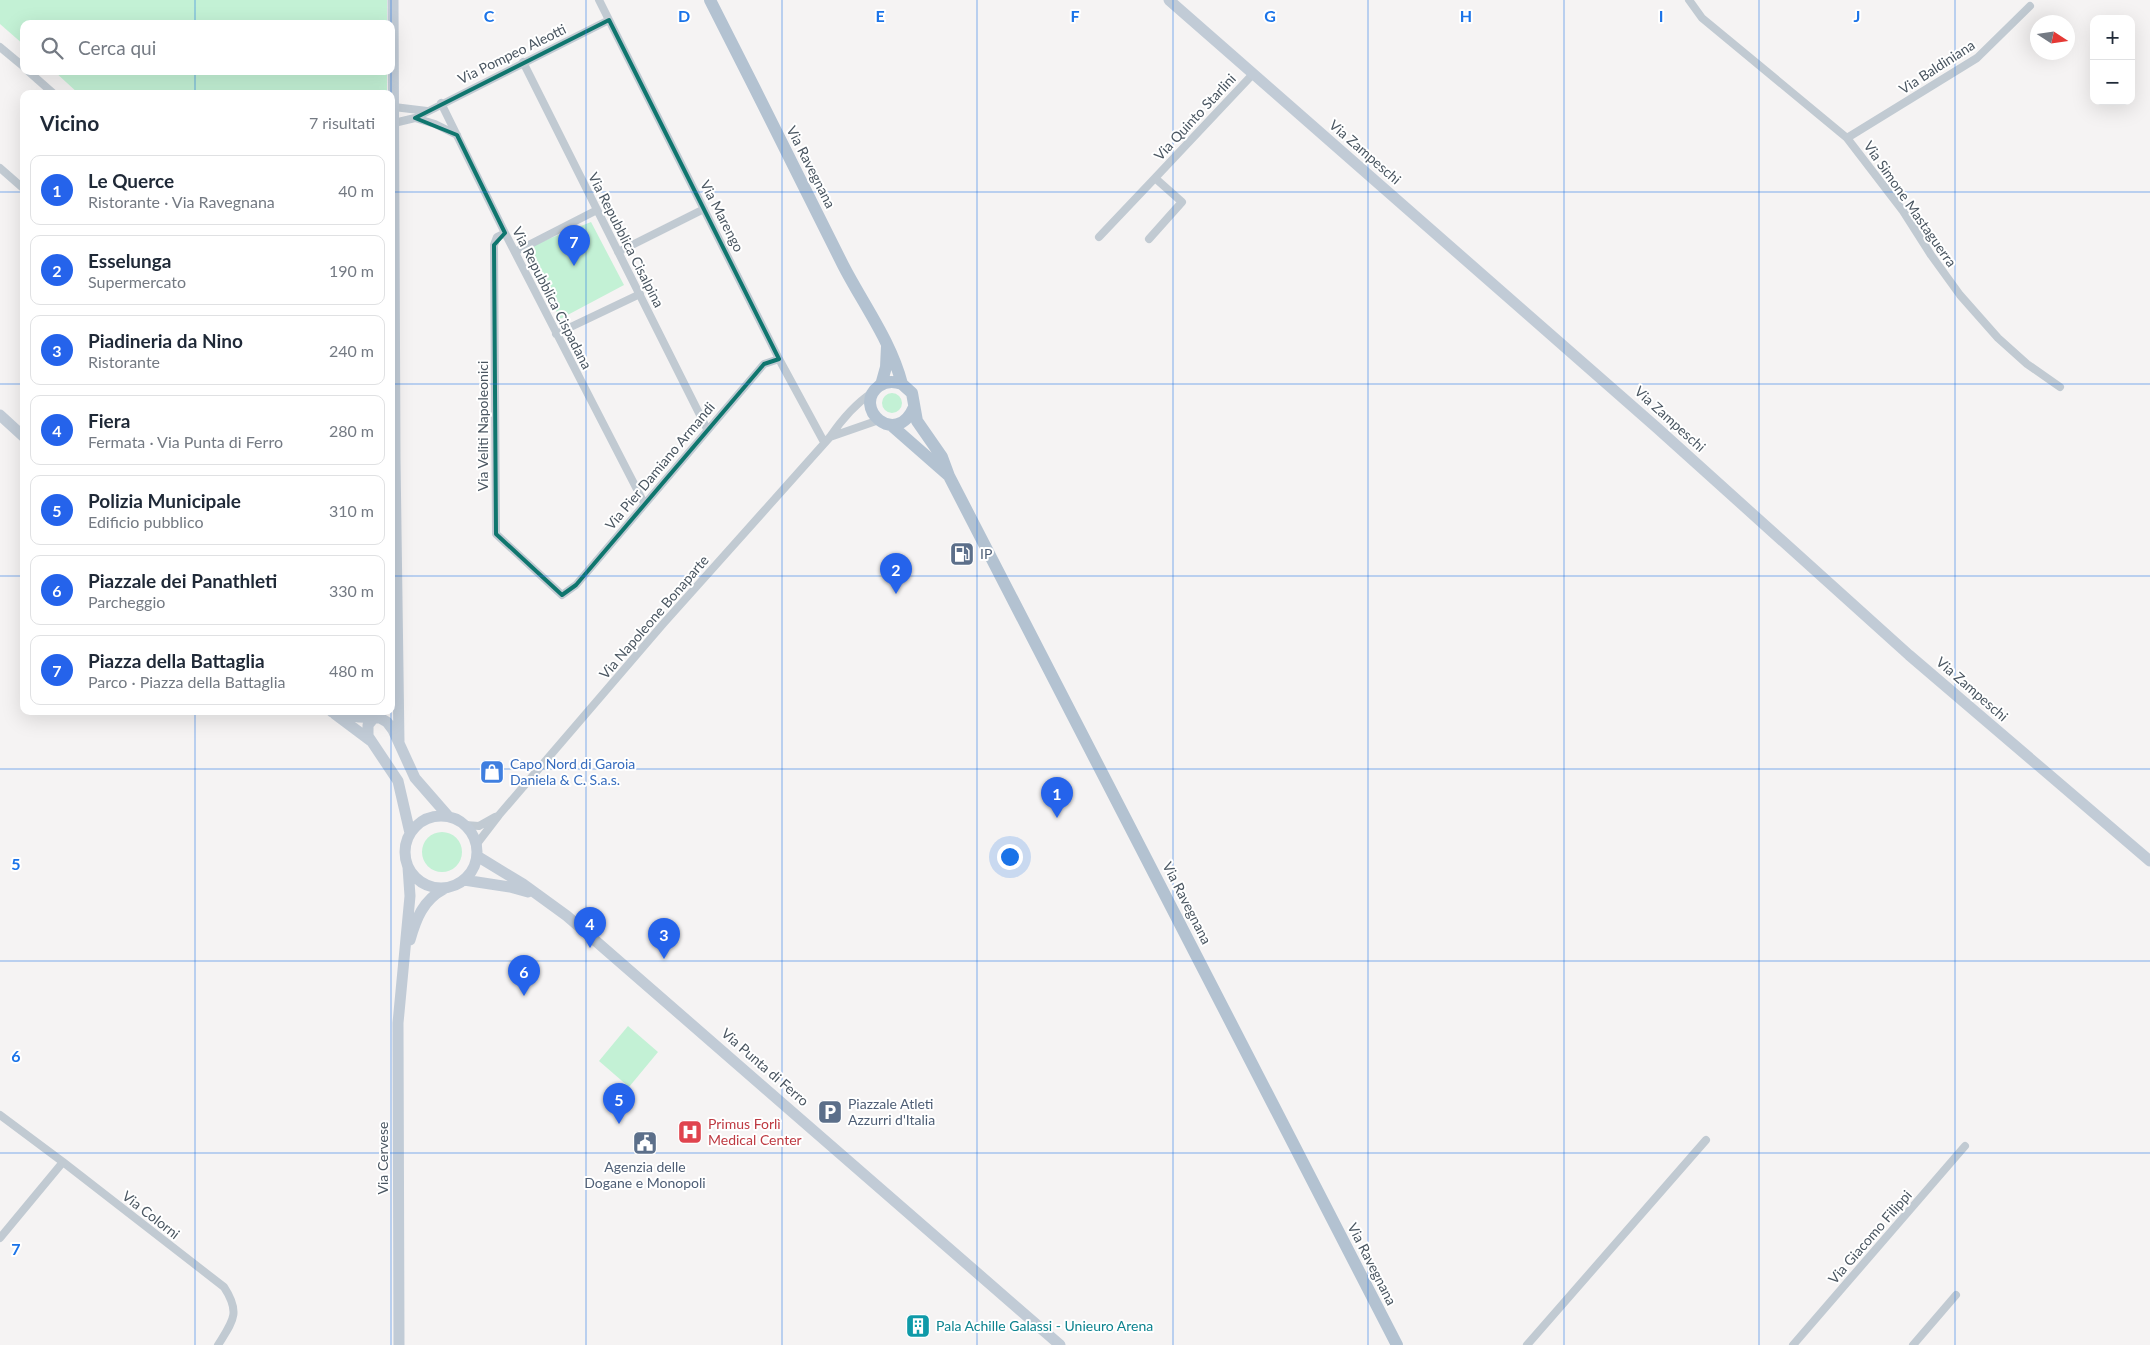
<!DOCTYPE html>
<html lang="it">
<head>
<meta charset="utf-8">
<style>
  body { margin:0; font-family:Lato,sans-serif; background:#f6f6f7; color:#1f2937 }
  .controls { position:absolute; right:15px; top:15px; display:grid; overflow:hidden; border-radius:10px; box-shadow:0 5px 20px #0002 }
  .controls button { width:45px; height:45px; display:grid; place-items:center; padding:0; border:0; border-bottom:1px solid #e0e1e3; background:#fff; color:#1f2937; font:25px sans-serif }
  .compass { position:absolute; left:2030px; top:15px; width:45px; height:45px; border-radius:50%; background:#fff; box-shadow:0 5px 20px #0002; rotate:102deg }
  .you { position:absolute; left:1009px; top:856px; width:18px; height:18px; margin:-12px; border:4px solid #fff; border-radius:50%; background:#1a73e8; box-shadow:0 0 0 8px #1a73e833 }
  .badge { display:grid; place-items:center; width:32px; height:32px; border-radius:50%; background:#2563eb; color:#fff; font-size:16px; font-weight:700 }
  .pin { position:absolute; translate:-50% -41px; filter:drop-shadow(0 1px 2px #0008) }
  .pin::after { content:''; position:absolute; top:26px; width:18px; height:15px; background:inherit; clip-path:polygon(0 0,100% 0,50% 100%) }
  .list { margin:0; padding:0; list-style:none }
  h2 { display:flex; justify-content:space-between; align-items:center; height:65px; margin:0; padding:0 20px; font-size:21px }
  h2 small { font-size:16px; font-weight:400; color:#747a83 }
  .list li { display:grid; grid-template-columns:32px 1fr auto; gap:15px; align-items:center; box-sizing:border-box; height:70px; margin:0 10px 10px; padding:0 10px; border:1px solid #e0e1e3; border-radius:10px }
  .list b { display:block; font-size:19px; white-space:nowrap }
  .list p { margin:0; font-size:16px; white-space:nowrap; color:#747a83 }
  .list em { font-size:16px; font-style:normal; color:#747a83 }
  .icon { flex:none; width:28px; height:28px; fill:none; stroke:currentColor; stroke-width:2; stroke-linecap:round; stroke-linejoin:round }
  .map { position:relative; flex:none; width:2150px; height:1345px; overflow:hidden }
  .search { position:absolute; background:#fff; box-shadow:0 5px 20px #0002; left:20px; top:20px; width:375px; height:55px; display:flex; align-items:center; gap:12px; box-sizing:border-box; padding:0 18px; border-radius:10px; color:#747a83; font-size:19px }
  .panel { position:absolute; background:#fff; box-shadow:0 5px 20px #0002; left:20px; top:90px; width:375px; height:625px; border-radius:10px }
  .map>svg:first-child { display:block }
</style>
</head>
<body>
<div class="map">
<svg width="2150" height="1345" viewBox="0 0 2150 1345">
  <rect width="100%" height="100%" fill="#f5f3f3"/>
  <!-- green -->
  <path fill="#c3f1d5" d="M0,0H387V24H24V45L0,24Z
    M54,71H387V94H79Z
    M591,222L624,285L560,319L526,248Z
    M882 403a10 10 0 1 1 20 0a10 10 0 1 1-20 0Z
    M422 852a20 20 0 1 1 40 0a20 20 0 1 1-40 0Z
    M628,1026L658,1052L629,1087L599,1061Z"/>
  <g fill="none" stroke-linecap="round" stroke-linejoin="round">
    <!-- street -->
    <path stroke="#c1cad2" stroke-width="8" d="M599,0L779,359L824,442
      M1689,0L1702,18L1847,138L1903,211L1931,255L1960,295L1998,338L2027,364L2060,387
      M0,47L24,67
      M523,62L707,429
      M28,71L54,94
      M441,103L505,233L644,503
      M394,107L427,111
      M415,118L435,124L457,135
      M394,123L415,118L609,20
      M1847,138L1977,58L2030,6
      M0,168L24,189
      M1155,178L1253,74
      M505,233L497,237L494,245L496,534L562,595L576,585L764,364L779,359
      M1099,237L1155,178L1182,202L1149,239
      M515,252L597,210
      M618,252L704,209
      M556,334L640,294
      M830,437L879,420
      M465,825L479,826L495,817
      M476,845L499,815L663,624L830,437C842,419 855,404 873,392
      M0,1115L63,1162L0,1238
      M63,1162L224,1287C241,1313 233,1321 218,1345
      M1527,1345L1706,1140
      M1793,1345L1965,1146
      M1913,1345L1956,1295"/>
    <!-- secondary -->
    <path stroke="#c1cbd6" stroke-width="11" d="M393,0L395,459L399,742
      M1169,0L1656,427L1909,655L2150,861
      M0,415L24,437
      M332,712L359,717L380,718L387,722L393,730L415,778L449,817
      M335,714L371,741
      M377,714L368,725V736L398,781L410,833
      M405 852a36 36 0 1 1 72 0a36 36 0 1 1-72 0Z
      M477,856L523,884L567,916L1060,1345
      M464,880L510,887L528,892
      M410,940C416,919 423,900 444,889
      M399,1345L398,1023L410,896L408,867"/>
    <!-- primary -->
    <path stroke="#b3c2d1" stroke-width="12" d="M710,0C755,88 799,177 843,265C863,304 891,341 902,384
      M881,385L886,367L887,346
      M914,407C896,449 851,407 879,386C886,381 894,381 902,384L912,393L917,421L942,457L949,476L1397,1345
      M891,425L948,475"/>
  </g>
  <!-- marked area -->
  <path fill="none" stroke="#0f766e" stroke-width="4" stroke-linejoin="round" d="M609,20L779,359L764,364L576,585L562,595L496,534L494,245L505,233L457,135L415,118Z"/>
  <!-- grid -->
  <path fill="none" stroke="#1a73e8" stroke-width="1" stroke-opacity="0.55" d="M195,0V24M391,0V24M586,0V1345M782,0V1345M977,0V1345M1173,0V1345M1368,0V1345M1564,0V1345M1759,0V1345M1955,0V1345M195,71V94M391,71V94M0,192H24M391,192H2150M0,384H24M391,384H2150M0,576H24M391,576H2150M195,711V1345M391,711V1345M0,769H2150M0,961H2150M0,1153H2150"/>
  <!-- icons -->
  <defs>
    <symbol id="fuel-square" viewBox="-11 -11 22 22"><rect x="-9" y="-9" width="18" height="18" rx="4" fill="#5c6f8a" stroke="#fff"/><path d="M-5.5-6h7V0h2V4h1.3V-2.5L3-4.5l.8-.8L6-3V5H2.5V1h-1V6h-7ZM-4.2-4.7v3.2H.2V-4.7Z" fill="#fff"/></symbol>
    <symbol id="shop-square" viewBox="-11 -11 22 22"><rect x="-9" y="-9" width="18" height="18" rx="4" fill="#3f7fe0" stroke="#fff"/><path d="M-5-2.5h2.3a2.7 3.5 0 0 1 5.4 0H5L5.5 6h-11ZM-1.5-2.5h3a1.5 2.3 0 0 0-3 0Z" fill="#fff"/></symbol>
    <symbol id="parking-square" viewBox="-11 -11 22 22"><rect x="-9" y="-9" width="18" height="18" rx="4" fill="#5c6f8a" stroke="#fff"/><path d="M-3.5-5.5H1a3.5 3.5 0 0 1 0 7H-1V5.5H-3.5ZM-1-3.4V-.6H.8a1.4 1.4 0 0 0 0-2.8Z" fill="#fff"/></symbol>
    <symbol id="hospital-square" viewBox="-11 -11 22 22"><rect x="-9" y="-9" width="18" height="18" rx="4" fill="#e0444e" stroke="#fff"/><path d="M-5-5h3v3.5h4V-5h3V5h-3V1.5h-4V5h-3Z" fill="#fff"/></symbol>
    <symbol id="civic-square" viewBox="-11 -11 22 22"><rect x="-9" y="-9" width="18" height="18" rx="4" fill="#5c6f8a" stroke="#fff"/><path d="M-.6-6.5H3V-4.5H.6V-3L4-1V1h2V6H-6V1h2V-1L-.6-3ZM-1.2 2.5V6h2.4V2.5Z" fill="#fff"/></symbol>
    <symbol id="building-square" viewBox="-11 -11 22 22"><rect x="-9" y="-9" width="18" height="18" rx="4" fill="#0f9aa8" stroke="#fff"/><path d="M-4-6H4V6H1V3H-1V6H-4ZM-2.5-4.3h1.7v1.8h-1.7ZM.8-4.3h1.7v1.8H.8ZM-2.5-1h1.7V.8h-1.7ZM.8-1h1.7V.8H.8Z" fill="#fff"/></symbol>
  </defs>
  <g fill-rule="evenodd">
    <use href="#fuel-square" x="948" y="540" width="28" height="28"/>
    <use href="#shop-square" x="478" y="758" width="28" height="28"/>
    <use href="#parking-square" x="816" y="1098" width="28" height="28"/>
    <use href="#hospital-square" x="676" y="1118" width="28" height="28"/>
    <use href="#civic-square" x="631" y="1129" width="28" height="28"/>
    <use href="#building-square" x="904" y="1312" width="28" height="28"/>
  </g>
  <g text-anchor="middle" stroke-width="4" stroke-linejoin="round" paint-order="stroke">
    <!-- street labels -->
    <g font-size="14" fill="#4a5661" stroke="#fff">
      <text transform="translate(512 54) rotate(-26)" y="5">Via Pompeo Aleotti</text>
      <text transform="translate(1937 67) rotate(-33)" y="5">Via Baldiniana</text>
      <text transform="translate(1195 117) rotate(-47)" y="5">Via Quinto Starlini</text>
      <text transform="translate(1365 152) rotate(41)" y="5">Via Zampeschi</text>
      <text transform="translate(811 167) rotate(63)" y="5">Via Ravegnana</text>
      <text transform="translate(1910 204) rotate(55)" y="5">Via Simone Mastaguerra</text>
      <text transform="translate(722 216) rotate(63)" y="5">Via Marengo</text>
      <text transform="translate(626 240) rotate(63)" y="5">Via Repubblica Cisalpina</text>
      <text transform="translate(552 298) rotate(63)" y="5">Via Repubblica Cispadana</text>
      <text transform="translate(1670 419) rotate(42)" y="5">Via Zampeschi</text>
      <text transform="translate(483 426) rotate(-90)" y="5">Via Veliti Napoleonici</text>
      <text transform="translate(660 466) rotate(-50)" y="5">Via Pier Damiano Armandi</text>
      <text transform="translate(654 617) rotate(-49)" y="5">Via Napoleone Bonaparte</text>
      <text transform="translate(1972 689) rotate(41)" y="5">Via Zampeschi</text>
      <text transform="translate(1187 903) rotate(63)" y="5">Via Ravegnana</text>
      <text transform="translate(765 1067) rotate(41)" y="5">Via Punta di Ferro</text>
      <text transform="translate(383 1158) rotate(-90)" y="5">Via Cervese</text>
      <text transform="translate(151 1215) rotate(38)" y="5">Via Colorni</text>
      <text transform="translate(1870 1237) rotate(-49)" y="5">Via Giacomo Filippi</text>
      <text transform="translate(1372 1264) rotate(63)" y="5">Via Ravegnana</text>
    </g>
    <!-- service labels -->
    <g font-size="14" fill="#4e5e75" stroke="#fff" text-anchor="start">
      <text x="980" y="559">IP</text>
      <text x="848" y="1109">Piazzale Atleti<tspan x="848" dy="16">Azzurri d'Italia</tspan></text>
      <text x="645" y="1172" text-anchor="middle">Agenzia delle<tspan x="645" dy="16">Dogane e Monopoli</tspan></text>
    </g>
    <!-- shop labels -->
    <g font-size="14" fill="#366cbe" stroke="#fff" text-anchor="start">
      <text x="510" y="769">Capo Nord di Garoia<tspan x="510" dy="16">Daniela &amp; C. S.a.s.</tspan></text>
    </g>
    <!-- health labels -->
    <g font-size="14" fill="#be3a42" stroke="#fff" text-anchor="start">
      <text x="708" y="1129">Primus Forlì<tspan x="708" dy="16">Medical Center</tspan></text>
    </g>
    <!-- culture labels -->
    <g font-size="14" fill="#0d838f" stroke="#fff" text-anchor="start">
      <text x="936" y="1331">Pala Achille Galassi - Unieuro Arena</text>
    </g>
  </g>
  <g font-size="16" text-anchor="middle" font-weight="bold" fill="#1a73e8" stroke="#fff" stroke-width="4" stroke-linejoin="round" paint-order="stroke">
    <text x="489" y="22">C</text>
    <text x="684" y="22">D</text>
    <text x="880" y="22">E</text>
    <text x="1075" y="22">F</text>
    <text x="1270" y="22">G</text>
    <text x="1466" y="22">H</text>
    <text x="1661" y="22">I</text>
    <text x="1857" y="22">J</text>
    <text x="16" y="870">5</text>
    <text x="16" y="1062">6</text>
    <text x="16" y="1255">7</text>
  </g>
</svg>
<div class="controls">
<button>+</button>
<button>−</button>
</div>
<svg class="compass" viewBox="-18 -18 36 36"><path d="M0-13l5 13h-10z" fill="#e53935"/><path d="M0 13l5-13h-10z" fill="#747a83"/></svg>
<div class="you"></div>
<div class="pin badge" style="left:1057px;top:818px">1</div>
<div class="pin badge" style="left:896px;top:594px">2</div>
<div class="pin badge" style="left:664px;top:959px">3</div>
<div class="pin badge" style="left:590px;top:948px">4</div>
<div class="pin badge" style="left:619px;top:1124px">5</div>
<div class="pin badge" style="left:524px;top:996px">6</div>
<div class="pin badge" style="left:574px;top:266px">7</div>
<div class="search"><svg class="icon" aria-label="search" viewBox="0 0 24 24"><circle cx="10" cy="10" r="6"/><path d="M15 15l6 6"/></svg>Cerca qui</div>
<section class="panel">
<h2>Vicino<small>7 risultati</small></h2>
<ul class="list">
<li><span class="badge">1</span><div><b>Le Querce</b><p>Ristorante · Via Ravegnana</p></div><em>40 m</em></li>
<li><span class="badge">2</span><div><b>Esselunga</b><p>Supermercato</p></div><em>190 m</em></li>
<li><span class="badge">3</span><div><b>Piadineria da Nino</b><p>Ristorante</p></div><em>240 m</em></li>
<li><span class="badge">4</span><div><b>Fiera</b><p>Fermata · Via Punta di Ferro</p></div><em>280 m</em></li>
<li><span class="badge">5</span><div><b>Polizia Municipale</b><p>Edificio pubblico</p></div><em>310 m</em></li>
<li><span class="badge">6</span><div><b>Piazzale dei Panathleti</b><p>Parcheggio</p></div><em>330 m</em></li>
<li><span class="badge">7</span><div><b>Piazza della Battaglia</b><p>Parco · Piazza della Battaglia</p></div><em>480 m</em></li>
</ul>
</section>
</div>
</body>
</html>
